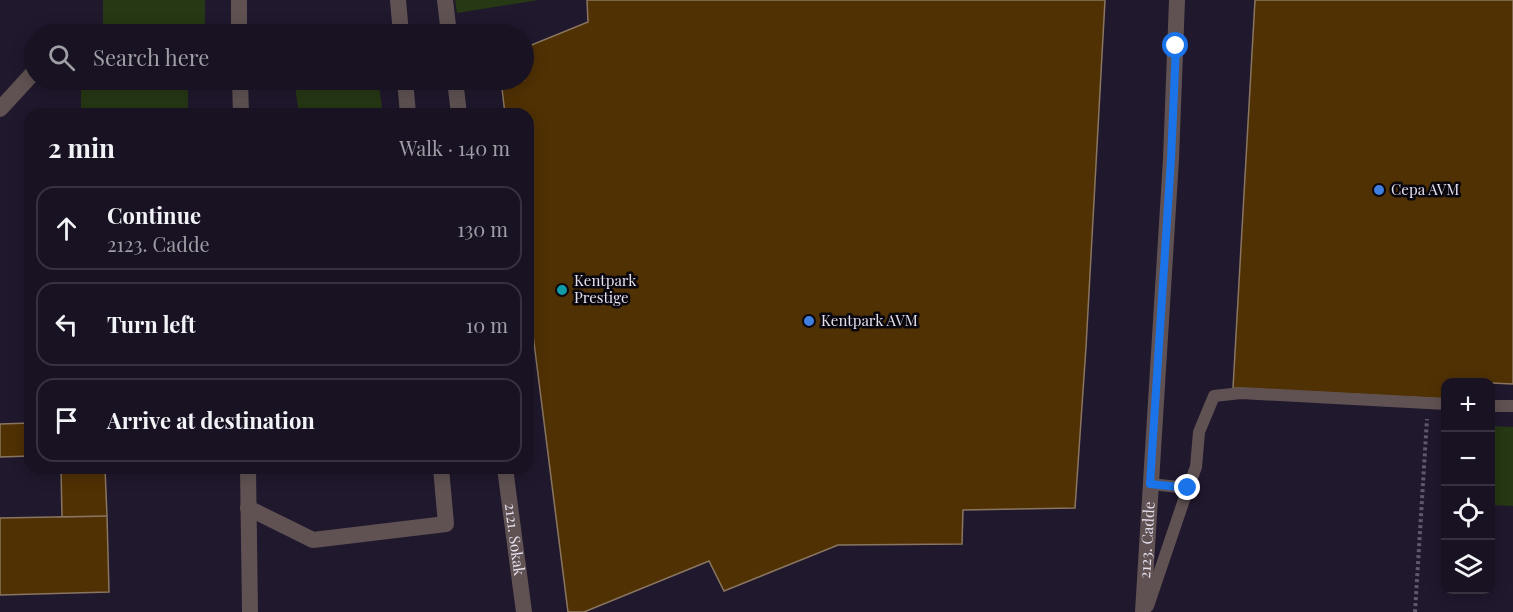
<!DOCTYPE html>
<html lang="en">
<head>
<meta charset="utf-8">
<style>
  body { margin:0; font-family:"Playfair Display",serif; background:#25202f; color:#f1f3f6 }
  .controls { position:absolute; right:18px; bottom:18px; display:grid; overflow:hidden; border-radius:12px; box-shadow:0 3px 15px #0003 }
  .controls button { width:54px; height:54px; display:grid; place-items:center; padding:0; border:0; border-bottom:2px solid #363240; background:#181222; color:#f1f3f6; font:30px sans-serif }
  .stop { position:absolute; width:18px; height:18px; margin:-14px; border:4px solid #1a73e8; border-radius:50%; background:#fff }
  .stop.end { background:#1a73e8; border-color:#fff; box-shadow:0 2px 6px #0008 }
  .list { margin:0; padding:0; list-style:none }
  h2 { display:flex; justify-content:space-between; align-items:center; height:78px; margin:0; padding:0 24px; font-size:26px }
  h2 small { font-size:20px; font-weight:400; color:#9f9ea5 }
  .list li { display:grid; grid-template-columns:39px 1fr auto; gap:18px; align-items:center; box-sizing:border-box; height:84px; margin:0 12px 12px; padding:0 12px; border:2px solid #363240; border-radius:18px }
  .list b { display:block; font-size:22px; white-space:nowrap }
  .list p { margin:0; font-size:20px; white-space:nowrap; color:#9f9ea5 }
  .list em { font-size:20px; font-style:normal; color:#9f9ea5 }
  .icon { flex:none; width:33px; height:33px; fill:none; stroke:currentColor; stroke-width:2; stroke-linecap:round; stroke-linejoin:round }
  .map { position:relative; flex:none; width:1513px; height:612px; overflow:hidden }
  .search { position:absolute; background:#181222; box-shadow:0 3px 15px #0003; left:24px; top:24px; width:510px; height:66px; display:flex; align-items:center; gap:15px; box-sizing:border-box; padding:0 21px; border-radius:33px; color:#9f9ea5; font-size:22px }
  .panel { position:absolute; background:#181222; box-shadow:0 3px 15px #0003; left:24px; top:108px; width:510px; height:366px; border-radius:18px }
  .map>svg:first-child { display:block }
</style>
</head>
<body>
<div class="map">
<svg width="1513" height="612" viewBox="0 0 1513 612">
  <rect width="100%" height="100%" fill="#20182d"/>
  <!-- green -->
  <path fill="#263814" d="M103,0H205V30H103Z
    M455,0H539L457,13Z
    M188,80V114H81V82Z
    M294,80H378L383,114H299Z
    M1491,426L1513,427V506L1491,505Z"/>
  <!-- building -->
  <path fill="#503104" stroke="#8a7660" stroke-width="1.5" d="M587,0H1105L1086,347L1075,508L963,510L962,544L838,545L724,591L709,561L584,612H568L528,295V114H505L501,80H524V48L588,22Z
    M1255,0H1513V384L1448,381V382H1446V399L1233,388Z
    M30,423V456L0,457V424Z
    M61,468H105L107,516L62,517Z
    M107,516L109,592L0,595V518Z"/>
  <g fill="none" stroke-linecap="round" stroke-linejoin="round">
    <!-- path -->
    <path stroke="#60596c" stroke-width="4" stroke-dasharray="3 3" stroke-linecap="butt" d="M1415,612L1427,419"/>
    <!-- service -->
    <path stroke="#605253" stroke-width="12" d="M1490,406H1513
      M1150,484L1188,488L1196,467L1199,432L1214,396L1241,393L1446,404
      M1148,606L1188,488"/>
    <!-- minor -->
    <g stroke="#605253" stroke-width="16">
      <path d="M239,0V34"/>
      <path d="M398,0L401,34"/>
      <path d="M445,0L449,34"/>
      <path d="M240,80L241,114"/>
      <path d="M405,80L408,114"/>
      <path d="M455,80L459,114"/>
      <path d="M0,109L34,72"/>
      <path d="M248,468L250,612"/>
      <path id="s1" d="M505,468L524,612"/>
      <path d="M248,508L313,540L446,524L441,468"/>
      <path id="s2" d="M1143,612L1171,159L1177,0"/>
    </g>
  </g>
  <g fill="none" stroke-linecap="round" stroke-linejoin="round">
    <!-- route -->
    <path stroke="#1a73e8" stroke-width="8" d="M1176,46L1171,159L1150,484L1188,488"/>
  </g>
  <!-- markers -->
  <g fill="#3f7fe0" stroke="#09060e" stroke-width="2">
    <circle cx="1379" cy="190" r="6"/>
    <circle cx="809" cy="321" r="6"/>
  </g>
  <circle fill="#0f9aa8" stroke="#09060e" stroke-width="2" cx="562" cy="290" r="6"/>
  <g text-anchor="middle" stroke-width="5" stroke-linejoin="round" paint-order="stroke">
    <!-- poi labels -->
    <g font-size="15" fill="#e5e1ef" stroke="#09060e" text-anchor="start">
      <text x="1391" y="195">Cepa AVM</text>
      <text x="574" y="286">Kentpark<tspan x="574" dy="17">Prestige</tspan></text>
      <text x="821" y="326">Kentpark AVM</text>
    </g>
    <!-- street labels -->
    <g font-size="15" fill="#e5e1ef" stroke="#09060e">
      <text dy="5" stroke="none"><textPath href="#s1" startOffset="72">2121. Sokak</textPath></text>
      <text dy="5" stroke="none"><textPath href="#s2" startOffset="72">2123. Cadde</textPath></text>
    </g>
  </g>
</svg>
<div class="controls">
<button>+</button>
<button>−</button>
<button><svg class="icon" aria-label="locate" viewBox="0 0 24 24"><circle cx="12" cy="12" r="6"/><path d="M12 2v4M12 18v4M2 12h4M18 12h4"/></svg></button>
<button><svg class="icon" aria-label="layers" viewBox="0 0 24 24"><path d="M12 4l9 5-9 5-9-5zM3 14l9 5 9-5"/></svg></button>
</div>
<div class="stop" style="left:1176px;top:46px"></div>
<div class="stop end" style="left:1188px;top:488px"></div>
<div class="search"><svg class="icon" aria-label="search" viewBox="0 0 24 24"><circle cx="10" cy="10" r="6"/><path d="M15 15l6 6"/></svg>Search here</div>
<section class="panel">
<h2>2 min<small>Walk · 140 m</small></h2>
<ul class="list">
<li><svg class="icon" aria-label="ahead" viewBox="0 0 24 24"><path d="M12 20V5M6 11l6-6 6 6"/></svg><div><b>Continue</b><p>2123. Cadde</p></div><em>130 m</em></li>
<li><svg class="icon" aria-label="left" viewBox="0 0 24 24"><path d="M17 20v-9H6M10 6l-5 5 5 5"/></svg><div><b>Turn left</b></div><em>10 m</em></li>
<li><svg class="icon" aria-label="arrive" viewBox="0 0 24 24"><path d="M6 21V4h12l-3 4 3 4H6"/></svg><div><b>Arrive at destination</b></div></li>
</ul>
</section>
</div>
</body>
</html>
